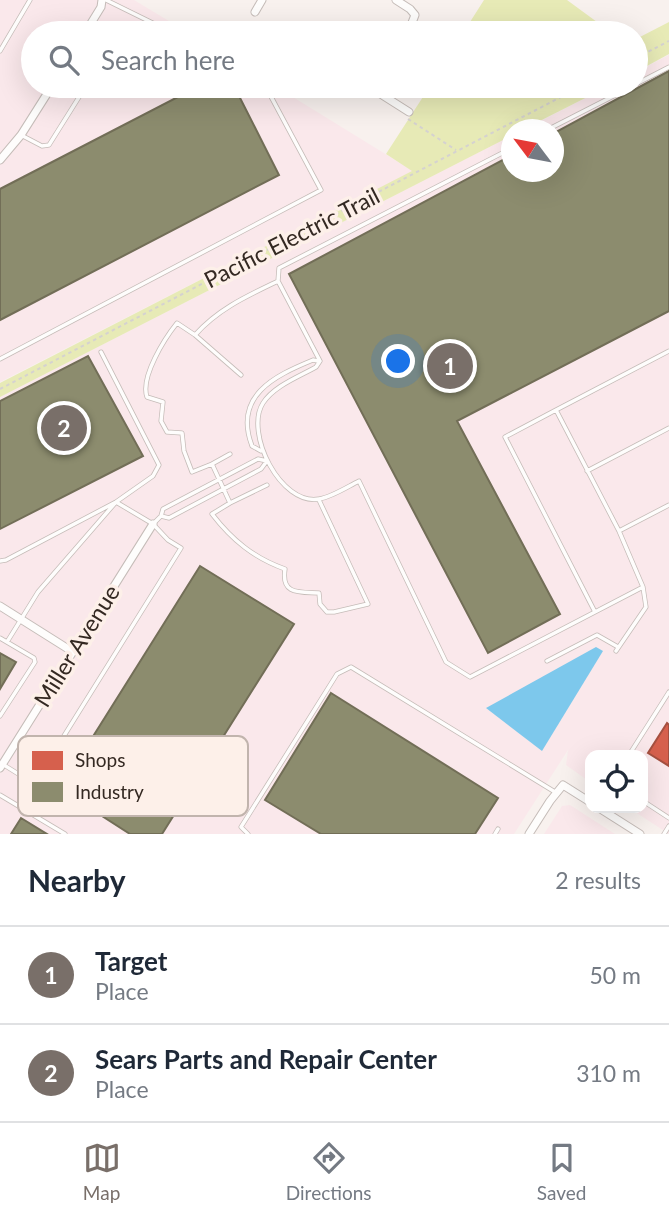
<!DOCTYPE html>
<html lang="en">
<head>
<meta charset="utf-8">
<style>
  body { margin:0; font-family:Lato,sans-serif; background:#f6f6f7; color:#1f2937 }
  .controls { position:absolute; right:21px; bottom:21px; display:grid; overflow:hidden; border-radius:14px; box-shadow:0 7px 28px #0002 }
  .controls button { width:63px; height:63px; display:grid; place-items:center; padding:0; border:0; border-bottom:2px solid #e0e1e3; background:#fff; color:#1f2937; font:35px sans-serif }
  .compass { position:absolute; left:501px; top:119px; width:63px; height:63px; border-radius:50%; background:#fff; box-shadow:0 7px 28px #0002; rotate:302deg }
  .you { position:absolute; left:399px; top:362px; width:24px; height:24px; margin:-18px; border:5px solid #fff; border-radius:50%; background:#1a73e8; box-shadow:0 0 0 10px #1a73e833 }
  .badge { display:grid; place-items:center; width:46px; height:46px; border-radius:50%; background:#796f69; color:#fff; font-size:23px; font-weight:700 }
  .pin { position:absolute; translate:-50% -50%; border:4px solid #fff; box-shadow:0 2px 7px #0006 }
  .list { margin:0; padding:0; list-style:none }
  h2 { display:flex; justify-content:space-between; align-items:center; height:91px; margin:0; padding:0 28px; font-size:30px }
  h2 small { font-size:23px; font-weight:400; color:#747a83 }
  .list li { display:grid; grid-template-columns:46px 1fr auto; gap:21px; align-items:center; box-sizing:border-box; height:98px; padding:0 28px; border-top:2px solid #e0e1e3 }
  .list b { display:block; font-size:26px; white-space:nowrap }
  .list p { margin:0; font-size:23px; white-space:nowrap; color:#747a83 }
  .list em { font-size:23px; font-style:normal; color:#747a83 }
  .icon { flex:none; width:38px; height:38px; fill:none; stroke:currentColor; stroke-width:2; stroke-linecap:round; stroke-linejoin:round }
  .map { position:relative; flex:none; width:669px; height:834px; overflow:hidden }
  .search { position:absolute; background:#fff; box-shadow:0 7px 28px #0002; left:21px; right:21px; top:21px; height:77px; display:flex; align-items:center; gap:18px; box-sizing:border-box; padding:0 24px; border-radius:38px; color:#747a83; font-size:26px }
  .sheet { height:287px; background:#fff }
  nav { display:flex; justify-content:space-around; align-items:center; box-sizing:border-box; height:98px; border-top:2px solid #e0e1e3; background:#fff; font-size:19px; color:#747a83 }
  nav a { display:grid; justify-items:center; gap:4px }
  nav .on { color:#796f69 }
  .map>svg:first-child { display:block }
</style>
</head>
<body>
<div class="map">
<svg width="669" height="834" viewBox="0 0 669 834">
  <rect width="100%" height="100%" fill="#f8f1ee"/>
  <!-- industrial -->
  <path fill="#fae8eb" d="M0,0H134L189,33H33V86H275L413,171L0,382Z
    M669,55V834L629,808H643V755H590V782L566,765L568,750L514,834H0V397L511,136L512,172H554V130L525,129L609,86H636V72Z
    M570,805L615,834H544L562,806Z"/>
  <!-- green -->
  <path fill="#e7eab6" d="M484,0H567L612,33H463Z
    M669,22V54L636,72V39Z
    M430,86H609L524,129L512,130L511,136L0,397V383L412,171L386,154Z"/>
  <!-- water -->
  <path fill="#7dc8ec" d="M596,647L603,651L542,751L486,708Z"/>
  <!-- shops -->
  <path fill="#d6604d" stroke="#a55040" stroke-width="2" d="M667,723L669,725V766L648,753Z"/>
  <!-- industry -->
  <path fill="#8c8c6e" stroke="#726e57" stroke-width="2" d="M669,71V311L457,421L560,614L488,653L289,274L512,155V172H554V133Z
    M199,86H229L230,88L234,86L279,175L0,320V189Z
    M88,356L143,456L0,529V401Z
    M200,566L294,624L162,834H130L60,789Z
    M0,653L16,662L0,689Z
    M331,693L498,798L475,834H321L265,800Z
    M21,818L47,834H11Z"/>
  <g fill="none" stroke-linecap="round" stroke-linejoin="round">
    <defs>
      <path id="service" d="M106,0L173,33
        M119,33H126
        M0,51L30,0
        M636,84L669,67
        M547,130L633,86
        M21,135L42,146L49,145L86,86
        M278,281C247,296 218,309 195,335L177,323C165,338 140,377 147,397L163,402L161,421L167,432L182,433L184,451L192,472L212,464L230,503L212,514C232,540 254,558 285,569C281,595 299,592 319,593L320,604L327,612H334L368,604L319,500
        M195,335L241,375
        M0,359L321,190L268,91L260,86
        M320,361L316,367C298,377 274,386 263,403C244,433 281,506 319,499C332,497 347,487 359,481L446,662L470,677L643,587L619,531L669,505
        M320,361L278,281L279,268L512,148
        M556,410L505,437L595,612
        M261,451L252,446C233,396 274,376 313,360L318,361
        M212,464L230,454
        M587,471L669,428
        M230,503L267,485
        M161,516L169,518L261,469L267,461
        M154,523L161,516L163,509L258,459L267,461
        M619,531L556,410L669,351
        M0,561L6,560L116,502L153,524L168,540L181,548L34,784
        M0,638L34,658L35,662L0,716
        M7,642L38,592L116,502L153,476L159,465L101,352
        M616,651L646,607L643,587
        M547,661L597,635L618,647
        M629,755L669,692
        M4,765L71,807
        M0,795L65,834
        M643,801L669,818
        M248,834L241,827L337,674L351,667L555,792
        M495,834L498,829
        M664,834L669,826"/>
      <path id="minor" d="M396,0L410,9L415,15L408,33
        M255,12L262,0
        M85,33L101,7L102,0
        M368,86L409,112
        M0,160L21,135L52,86
        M0,606L73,652
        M0,768L153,524
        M599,808L640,834
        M529,834L550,801L563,785L590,802"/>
    </defs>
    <!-- service casing -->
    <use href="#service" stroke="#c5bcb8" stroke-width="5"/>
    <!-- minor casing -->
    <use href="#minor" stroke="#c5bcb8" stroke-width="9"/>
    <!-- path -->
    <path stroke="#d5d2d0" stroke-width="2" stroke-dasharray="3.5 3.5" stroke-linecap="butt" d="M636,58L669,41
      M408,119L456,150
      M0,389L582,86"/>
    <!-- service -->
    <use href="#service" stroke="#fefdfc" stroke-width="3.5"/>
    <!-- minor -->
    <use href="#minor" stroke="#fefdfc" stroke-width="7"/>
  </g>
  <g text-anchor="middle" stroke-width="7" stroke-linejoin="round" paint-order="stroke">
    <!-- street labels -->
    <g font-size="23" fill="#342922" stroke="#fdf0e9">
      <text transform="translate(292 238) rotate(-27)" y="8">Pacific Electric Trail</text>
      <text transform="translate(77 646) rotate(-58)" y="8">Miller Avenue</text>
    </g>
  </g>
  <!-- legend -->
  <rect x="18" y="736" width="230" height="80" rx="10" fill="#fdf0e9" stroke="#c1b4ad" stroke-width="2"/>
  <rect x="32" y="751" width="31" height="19" fill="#d6604d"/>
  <rect x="32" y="782" width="31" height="20" fill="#8c8c6e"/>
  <g font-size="19" fill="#342922">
    <text x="75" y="767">Shops</text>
    <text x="75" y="799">Industry</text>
  </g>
</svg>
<div class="controls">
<button><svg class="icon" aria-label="locate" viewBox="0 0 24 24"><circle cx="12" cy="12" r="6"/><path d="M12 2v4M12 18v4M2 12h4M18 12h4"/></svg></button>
</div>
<svg class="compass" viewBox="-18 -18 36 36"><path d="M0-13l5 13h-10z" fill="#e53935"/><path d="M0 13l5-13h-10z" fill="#747a83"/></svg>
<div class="you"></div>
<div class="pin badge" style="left:450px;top:366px">1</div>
<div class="pin badge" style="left:64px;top:428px">2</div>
<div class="search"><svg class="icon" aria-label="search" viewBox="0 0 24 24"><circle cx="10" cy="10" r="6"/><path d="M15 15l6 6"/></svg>Search here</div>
</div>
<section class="sheet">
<h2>Nearby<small>2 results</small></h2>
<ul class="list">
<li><span class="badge">1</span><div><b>Target</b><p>Place</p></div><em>50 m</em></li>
<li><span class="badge">2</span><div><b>Sears Parts and Repair Center</b><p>Place</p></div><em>310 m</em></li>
</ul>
</section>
<nav>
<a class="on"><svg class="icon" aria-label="map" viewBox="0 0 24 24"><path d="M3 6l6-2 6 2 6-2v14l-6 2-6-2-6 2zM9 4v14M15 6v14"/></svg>Map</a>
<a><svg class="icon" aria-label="directions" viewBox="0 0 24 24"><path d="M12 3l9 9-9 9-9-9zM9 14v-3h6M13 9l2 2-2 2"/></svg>Directions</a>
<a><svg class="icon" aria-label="saved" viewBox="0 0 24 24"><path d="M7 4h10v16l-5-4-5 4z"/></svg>Saved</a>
</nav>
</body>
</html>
